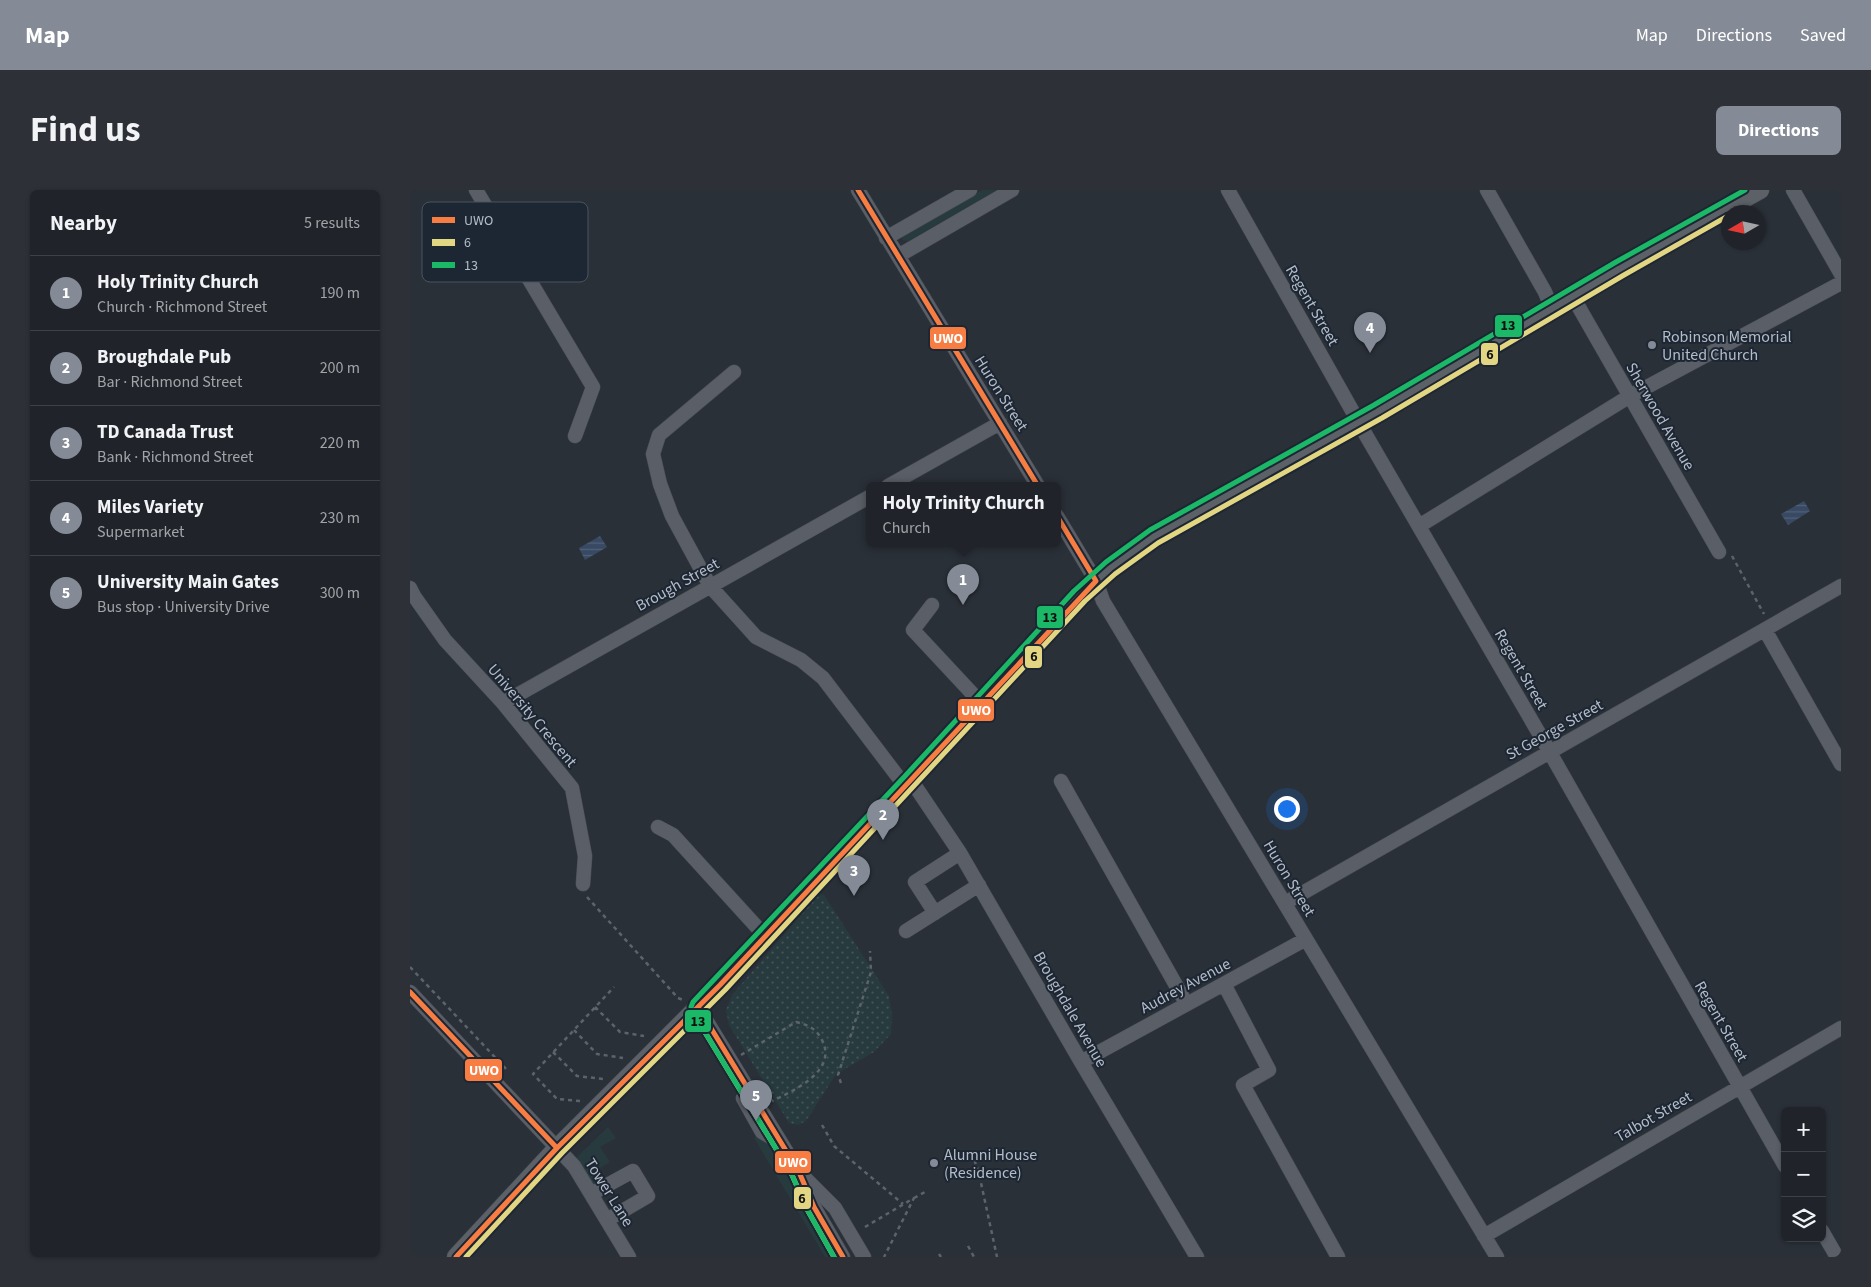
<!DOCTYPE html>
<html lang="en">
<head>
<meta charset="utf-8">
<style>
  body { margin:0; font-family:"Source Sans 3",sans-serif; background:#2d3036; color:#f1f3f6 }
  .controls { position:absolute; right:15px; bottom:15px; display:grid; overflow:hidden; border-radius:8px; box-shadow:0 1px 4px #0004 }
  .controls button { width:45px; height:45px; display:grid; place-items:center; padding:0; border:0; border-bottom:1px solid #3d4147; background:#20242a; color:#f1f3f6; font:25px sans-serif }
  .compass { position:absolute; left:1311px; top:15px; width:45px; height:45px; border-radius:50%; background:#20242a; box-shadow:0 1px 4px #0004; rotate:261deg }
  .you { position:absolute; left:876px; top:618px; width:18px; height:18px; margin:-12px; border:4px solid #fff; border-radius:50%; background:#1a73e8; box-shadow:0 0 0 8px #1a73e833 }
  .badge { display:grid; place-items:center; width:32px; height:32px; border-radius:50%; background:#848b96; color:#fff; font-size:16px; font-weight:700 }
  .pin { position:absolute; translate:-50% -41px; filter:drop-shadow(0 1px 2px #0008) }
  .pin::after { content:''; position:absolute; top:26px; width:18px; height:15px; background:inherit; clip-path:polygon(0 0,100% 0,50% 100%) }
  .popup { position:absolute; left:456px; top:292px; width:195px; height:65px; box-sizing:border-box; display:grid; place-content:center; border-radius:8px; background:#20242a; filter:drop-shadow(0 1px 4px #0005); font-size:16px; white-space:nowrap; color:#a2a4a8 }
  .popup b { font-size:19px; color:#f1f3f6 }
  .popup::after { content:''; position:absolute; left:50%; top:100%; margin-left:-10px; border:10px solid transparent; border-top-color:#20242a }
  .list { margin:0; padding:0; list-style:none }
  h2 { display:flex; justify-content:space-between; align-items:center; height:65px; margin:0; padding:0 20px; font-size:21px }
  h2 small { font-size:16px; font-weight:400; color:#a2a4a8 }
  .list li { display:grid; grid-template-columns:32px 1fr auto; gap:15px; align-items:center; box-sizing:border-box; height:75px; padding:0 20px; border-top:1px solid #3d4147 }
  .list b { display:block; font-size:19px; white-space:nowrap }
  .list p { margin:0; font-size:16px; white-space:nowrap; color:#a2a4a8 }
  .list em { font-size:16px; font-style:normal; color:#a2a4a8 }
  .icon { flex:none; width:28px; height:28px; fill:none; stroke:currentColor; stroke-width:2; stroke-linecap:round; stroke-linejoin:round }
  .map { position:relative; flex:none; width:1431px; height:1067px; overflow:hidden; border-radius:8px }
  header { display:flex; align-items:center; gap:30px; box-sizing:border-box; height:70px; padding:0 25px; background:#848b96; color:#fff }
  header strong { font-size:24px }
  nav { display:flex; gap:28px; margin-inline-start:auto; font-size:18px }
  .intro { display:flex; align-items:center; justify-content:space-between; box-sizing:border-box; height:120px; padding:0 30px }
  h1 { margin:0; font-size:35px }
  .button { padding:12px 22px; border-radius:8px; background:#848b96; color:#fff; font-size:18px; font-weight:700 }
  main { display:flex; gap:30px; padding:0 30px }
  aside { flex:1; background:#20242a; border-radius:8px; box-shadow:0 1px 4px #0004 }
  .map>svg:first-child { display:block }
</style>
</head>
<body>
<header>
<strong>Map</strong>
<nav><a>Map</a><a>Directions</a><a>Saved</a></nav>
</header>
<div class="intro"><h1>Find us</h1><a class="button">Directions</a></div>
<main>
<aside>
<h2>Nearby<small>5 results</small></h2>
<ul class="list">
<li><span class="badge">1</span><div><b>Holy Trinity Church</b><p>Church · Richmond Street</p></div><em>190 m</em></li>
<li><span class="badge">2</span><div><b>Broughdale Pub</b><p>Bar · Richmond Street</p></div><em>200 m</em></li>
<li><span class="badge">3</span><div><b>TD Canada Trust</b><p>Bank · Richmond Street</p></div><em>220 m</em></li>
<li><span class="badge">4</span><div><b>Miles Variety</b><p>Supermarket</p></div><em>230 m</em></li>
<li><span class="badge">5</span><div><b>University Main Gates</b><p>Bus stop · University Drive</p></div><em>300 m</em></li>
</ul>
</aside>
<div class="map">
<svg width="1431" height="1067" viewBox="0 0 1431 1067">
  <defs>
    <pattern id="park-dots" width="8" height="8" patternUnits="userSpaceOnUse" patternTransform="scale(1.25)"><rect width="8" height="8" fill="#273a3e"/><path d="M2 2h.1M6 6h.1" fill="none" stroke="#445559" stroke-width="1.8" stroke-linecap="round"/></pattern>
    <pattern id="water-rules" width="6" height="5" patternUnits="userSpaceOnUse" patternTransform="scale(1.25)"><rect width="6" height="5" fill="#384963"/><path d="M0 2.5h6" fill="none" stroke="#526178"/></pattern>
  </defs>
  <rect width="100%" height="100%" fill="#2a3038"/>
  <!-- green -->
  <path fill="#273a3e" d="M572,0H587L498,51L492,50L493,45Z
    M198,937L206,948L190,957L200,972L187,980L194,993L184,999L167,967Z
    M349,945L369,965L389,1009L423,1067H415L344,948Z"/>
  <!-- park -->
  <path fill="url(#park-dots)" d="M409,704L414,705L479,806L482,825L481,844L464,862L426,884L396,931L388,935L379,933L319,835L316,820L322,805Z"/>
  <!-- water -->
  <path fill="url(#water-rules)" d="M1394,311L1400,321L1378,335L1371,324Z
    M190,346L197,357L175,370L169,358Z"/>
  <g fill="none" stroke-linecap="round" stroke-linejoin="round">
    <defs>
      <path id="minor" d="M66,0L183,197L165,246
        M448,0L628,296
        M818,0L957,247L1130,545L1375,976
        M1077,0L1135,102L1142,119
        M1383,0L1431,84
        M476,48L560,0
        M488,66L602,0
        M1163,107L1309,362
        M324,182L249,245L243,264L250,294L262,326L300,396L346,447L391,470L413,488L495,596
        M478,296L590,233
        M647,326L686,391L693,411L1087,1067
        M1009,336L1220,206L1431,93
        M0,398L4,406L35,450L93,513L162,598L175,666L173,694
        M522,415L503,440L572,514
        M1355,440L1431,574
        M93,513L459,307
        M501,590L550,663L671,872L787,1067
        M651,591L776,813
        M248,637L263,645L355,746
        M875,713L1431,396
        M525,723L505,692L550,663
        M496,741L569,695
        M814,794L859,880L833,895L928,1067
        M0,802L164,976L219,1067
        M288,817L389,982L404,1017L433,1067
        M671,872L896,749
        M333,908L352,942L369,952
        M395,988L425,1018L454,1067
        M181,1004L223,981L238,1006L197,1030
        M1412,1041L1427,1067
        M1074,1046L1431,838"/>
      <path id="major" d="M46,1067L147,958L310,795L501,590L670,406L700,378L744,347L968,221L1210,78L1350,0"/>
    </defs>
    <!-- minor casing -->
    <use href="#minor" stroke="#484c53" stroke-width="15"/>
    <!-- major casing -->
    <use href="#major" stroke="#484c55" stroke-width="19"/>
    <!-- path -->
    <path stroke="#5d636a" stroke-width="2.5" stroke-dasharray="4 4" stroke-linecap="butt" d="M1322,366L1354,424
      M177,707L268,808L273,810
      M0,777L97,880
      M185,817L210,842L234,846
      M164,840L187,864L213,868
      M143,862L167,886L193,889
      M331,865L386,832C399,835 407,839 413,852C426,882 383,901 362,911
      M431,893L428,885L461,782L460,761
      M170,911L147,909L123,884L204,797
      M412,935L424,956L493,1014
      M561,963L568,979L587,1067
      M504,1008L515,1002
      M455,1037L504,1008L474,1067
      M558,1056L564,1067
      M529,1064L531,1067"/>
    <!-- minor -->
    <use href="#minor" stroke="#5a5e66" stroke-width="14"/>
    <!-- major -->
    <use href="#major" stroke="#5c6168" stroke-width="18"/>
    <defs>
      <path id="bus-1" d="M448,0L628,296
        M0,802L147,958
        M288,817L389,982L404,1017L433,1067
        M46,1067L147,958L310,795L686,391L647,326"/>
      <path id="bus-2" d="M282,821L382,985L398,1021L424,1067
        M56,1067L152,963L315,800L675,411L705,384L748,353L972,228L1214,85L1318,26"/>
      <path id="bus-3" d="M424,1067L398,1021L382,985L282,821L281,817L283,812L496,585L664,401L696,372L740,340L964,215L1206,72L1335,0"/>
    </defs>
    <!-- bus-1 casing -->
    <use href="#bus-1" stroke="#1d2633" stroke-width="9"/>
    <!-- bus-2 casing -->
    <use href="#bus-2" stroke="#1d2633" stroke-width="9"/>
    <!-- bus-3 casing -->
    <use href="#bus-3" stroke="#1d2633" stroke-width="9"/>
    <!-- bus-1 -->
    <use href="#bus-1" stroke="#f77d43" stroke-width="5"/>
    <!-- bus-2 -->
    <use href="#bus-2" stroke="#e3d682" stroke-width="5"/>
    <!-- bus-3 -->
    <use href="#bus-3" stroke="#1ab867" stroke-width="5"/>
  </g>
  <!-- markers -->
  <g fill="#848b96" stroke="#1d2633" stroke-width="2">
    <circle cx="1242" cy="155" r="5"/>
    <circle cx="524" cy="973" r="5"/>
  </g>
  <g text-anchor="middle" stroke-width="4" stroke-linejoin="round" paint-order="stroke">
    <!-- street labels -->
    <g font-size="16" fill="#b4bcc9" stroke="#1d2633">
      <text transform="translate(903 115) rotate(60)" y="6">Regent Street</text>
      <text transform="translate(592 203) rotate(58)" y="6">Huron Street</text>
      <text transform="translate(1251 226) rotate(60)" y="6">Sherwood Avenue</text>
      <text transform="translate(267 394) rotate(-29)" y="6">Brough Street</text>
      <text transform="translate(1112 479) rotate(60)" y="6">Regent Street</text>
      <text transform="translate(123 525) rotate(50)" y="6">University Crescent</text>
      <text transform="translate(1144 539) rotate(-29)" y="6">St George Street</text>
      <text transform="translate(880 688) rotate(59)" y="6">Huron Street</text>
      <text transform="translate(775 795) rotate(-28)" y="6">Audrey Avenue</text>
      <text transform="translate(661 819) rotate(60)" y="6">Broughdale Avenue</text>
      <text transform="translate(1312 831) rotate(60)" y="6">Regent Street</text>
      <text transform="translate(1243 926) rotate(-30)" y="6">Talbot Street</text>
      <text transform="translate(200 1002) rotate(58)" y="6">Tower Lane</text>
    </g>
    <!-- poi labels -->
    <g font-size="16" fill="#b4bcc9" stroke="#1d2633" text-anchor="start">
      <text x="1252" y="152">Robinson Memorial<tspan x="1252" dy="18">United Church</tspan></text>
      <text x="534" y="970">Alumni House<tspan x="534" dy="18">(Residence)</tspan></text>
    </g>
  </g>
  <!-- legend -->
  <rect x="12" y="12" width="166" height="80" rx="8" fill="#1d2633" stroke="#4a5360" stroke-width="1"/>
  <rect x="22" y="27" width="23" height="6" fill="#f77d43"/>
  <rect x="22" y="49" width="23" height="7" fill="#e3d682"/>
  <rect x="22" y="72" width="23" height="6" fill="#1ab867"/>
  <g font-size="14" fill="#b4bcc9">
    <text x="54" y="35">UWO</text>
    <text x="54" y="57">6</text>
    <text x="54" y="80">13</text>
  </g>
  <g stroke="#1d2633" stroke-width="2">
    <rect x="1084" y="124" width="29" height="24" rx="5" fill="#1ab867"/>
    <rect x="519" y="136" width="38" height="24" rx="5" fill="#f77d43"/>
    <rect x="1070" y="152" width="19" height="24" rx="5" fill="#e3d682"/>
    <rect x="626" y="415" width="28" height="24" rx="5" fill="#1ab867"/>
    <rect x="614" y="455" width="19" height="24" rx="5" fill="#e3d682"/>
    <rect x="547" y="508" width="38" height="24" rx="5" fill="#f77d43"/>
    <rect x="274" y="819" width="28" height="24" rx="5" fill="#1ab867"/>
    <rect x="54" y="868" width="39" height="24" rx="5" fill="#f77d43"/>
    <rect x="364" y="960" width="38" height="24" rx="5" fill="#f77d43"/>
    <rect x="383" y="996" width="19" height="24" rx="5" fill="#e3d682"/>
  </g>
  <g font-size="14" text-anchor="middle" font-weight="bold" fill="#fff">
    <text x="538" y="153">UWO</text>
    <text x="566" y="525">UWO</text>
    <text x="74" y="885">UWO</text>
    <text x="383" y="977">UWO</text>
  </g>
  <g font-size="14" text-anchor="middle" font-weight="bold" fill="#111">
    <text x="1098" y="140">13</text>
    <text x="1080" y="169">6</text>
    <text x="640" y="432">13</text>
    <text x="624" y="471">6</text>
    <text x="288" y="836">13</text>
    <text x="392" y="1013">6</text>
  </g>
</svg>
<div class="controls">
<button>+</button>
<button>−</button>
<button><svg class="icon" aria-label="layers" viewBox="0 0 24 24"><path d="M12 4l9 5-9 5-9-5zM3 14l9 5 9-5"/></svg></button>
</div>
<svg class="compass" viewBox="-18 -18 36 36"><path d="M0-13l5 13h-10z" fill="#e53935"/><path d="M0 13l5-13h-10z" fill="#a2a4a8"/></svg>
<div class="you"></div>
<div class="pin badge" style="left:553px;top:415px">1</div>
<div class="popup"><b>Holy Trinity Church</b>Church</div>
<div class="pin badge" style="left:473px;top:650px">2</div>
<div class="pin badge" style="left:444px;top:706px">3</div>
<div class="pin badge" style="left:960px;top:163px">4</div>
<div class="pin badge" style="left:346px;top:931px">5</div>
</div>
</main>
</body>
</html>
